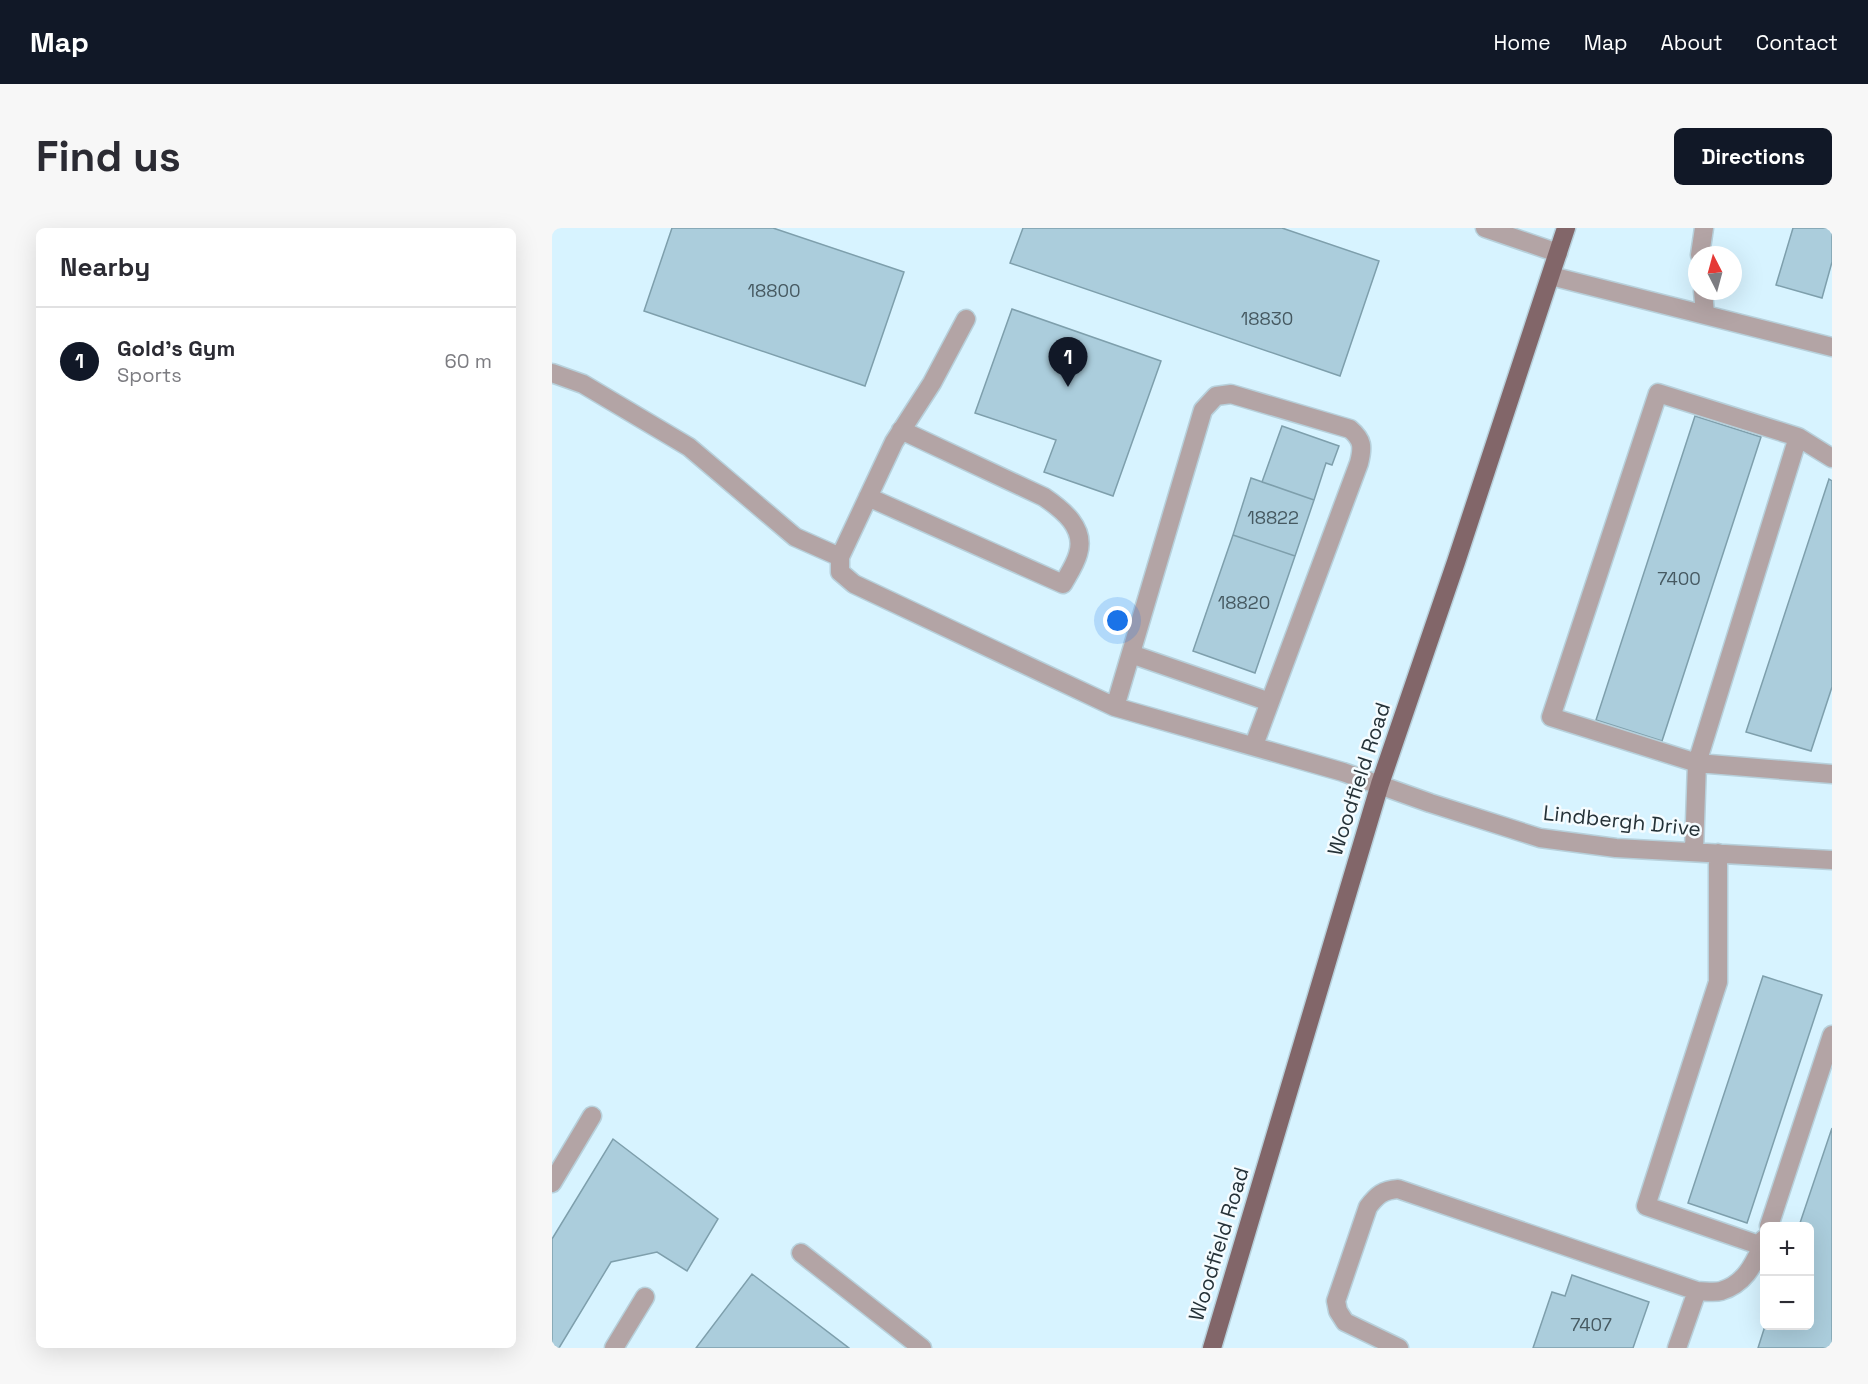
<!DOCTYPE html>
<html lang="en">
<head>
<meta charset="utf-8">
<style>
  body { margin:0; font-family:"Space Grotesk",sans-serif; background:#f7f7f7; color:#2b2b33 }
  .controls { position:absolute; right:18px; bottom:18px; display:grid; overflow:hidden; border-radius:9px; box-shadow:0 6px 24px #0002 }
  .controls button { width:54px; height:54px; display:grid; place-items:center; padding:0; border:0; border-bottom:2px solid #e1e1e2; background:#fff; color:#2b2b33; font:30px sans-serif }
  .compass { position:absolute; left:1136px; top:18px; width:54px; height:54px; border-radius:50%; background:#fff; box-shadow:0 6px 24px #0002; rotate:354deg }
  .you { position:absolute; left:566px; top:393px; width:21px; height:21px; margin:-15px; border:4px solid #fff; border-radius:50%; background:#1a73e8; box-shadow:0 0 0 9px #1a73e833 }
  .badge { display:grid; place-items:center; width:39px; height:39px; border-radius:50%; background:#111827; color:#fff; font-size:20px; font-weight:700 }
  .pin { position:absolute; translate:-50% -50px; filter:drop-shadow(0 2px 3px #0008) }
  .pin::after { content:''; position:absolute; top:32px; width:21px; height:18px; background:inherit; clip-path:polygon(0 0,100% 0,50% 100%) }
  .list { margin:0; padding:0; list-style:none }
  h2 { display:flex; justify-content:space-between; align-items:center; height:78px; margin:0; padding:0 24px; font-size:26px }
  h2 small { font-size:20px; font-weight:400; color:#7c7c81 }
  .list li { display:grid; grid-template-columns:39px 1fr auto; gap:18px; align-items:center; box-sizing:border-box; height:108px; padding:0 24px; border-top:2px solid #e1e1e2 }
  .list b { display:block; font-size:22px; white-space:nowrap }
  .list p { margin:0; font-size:20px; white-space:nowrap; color:#7c7c81 }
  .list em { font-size:20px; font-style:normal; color:#7c7c81 }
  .map { position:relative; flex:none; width:1280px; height:1120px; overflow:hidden; border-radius:9px }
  header { display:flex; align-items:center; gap:36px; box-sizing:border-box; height:84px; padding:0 30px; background:#111827; color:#fff }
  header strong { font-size:28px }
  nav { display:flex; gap:33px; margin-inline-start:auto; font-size:21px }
  .intro { display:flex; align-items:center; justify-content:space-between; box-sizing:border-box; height:144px; padding:0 36px }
  h1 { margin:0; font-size:42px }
  .button { padding:15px 27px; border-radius:9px; background:#111827; color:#fff; font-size:21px; font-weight:700 }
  main { display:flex; gap:36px; padding:0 36px }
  aside { flex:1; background:#fff; border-radius:9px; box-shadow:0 6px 24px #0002 }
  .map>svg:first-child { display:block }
</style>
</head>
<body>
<header>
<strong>Map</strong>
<nav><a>Home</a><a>Map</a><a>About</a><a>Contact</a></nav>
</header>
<div class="intro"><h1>Find us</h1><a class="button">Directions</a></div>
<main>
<aside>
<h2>Nearby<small></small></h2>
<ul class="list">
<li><span class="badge">1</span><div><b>Gold's Gym</b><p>Sports</p></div><em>60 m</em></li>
</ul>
</aside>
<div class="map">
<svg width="1280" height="1120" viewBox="0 0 1280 1120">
  <rect width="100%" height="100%" fill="#d7f3ff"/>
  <!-- building -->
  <path fill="#abcddc" stroke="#7e9fac" stroke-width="1.5" d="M120,0H221L352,44L313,158L92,83Z
    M471,0H730L827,33L788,148L458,35Z
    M1241,0H1280V34L1270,70L1224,57Z
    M460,81L609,133L561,268L492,244L504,212L423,185Z
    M1143,188L1209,209L1110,513L1044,492Z
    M730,198L787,218L780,237L774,235L762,272L710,254Z
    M699,250L762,272L743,328L681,307Z
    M1277,251L1280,253V459L1259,523L1194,504Z
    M681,307L743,328L703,445L641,423Z
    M1211,748L1270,767L1195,995L1136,975Z
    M1280,900V1120H1206L1213,1098H1258V998H1247Z
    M61,911L166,991L135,1043L105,1024L59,1034L7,1120H0V1011Z
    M200,1046L297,1120H144Z
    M1020,1047L1097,1074L1081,1120H981L1000,1064L1013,1068Z"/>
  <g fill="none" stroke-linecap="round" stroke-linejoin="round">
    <defs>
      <path id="minor" d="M933,0L1006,25
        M1148,27L1152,0
        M999,48L1280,119
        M1151,63L1153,86
        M414,91L380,155L342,214L288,329V344L302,356L563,479L791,544L878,575L988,610L1064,620L1280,632
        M0,145L31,156L137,219L243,309L288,329
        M1280,230L1246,209L1106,165L999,489L1145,535L1280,546
        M316,269L511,356C516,347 523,337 526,326C534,300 511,282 492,269L349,202
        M579,426L718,474
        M563,479L651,182L664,168L679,166L798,201C811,212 811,219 807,235L702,517
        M1142,623L1145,535L1246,209
        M1166,625V754L1094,978L1210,1018L1212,1011
        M0,955L40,888
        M1217,998L1280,807
        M249,1025L370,1120
        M62,1120L93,1069
        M847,1120L793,1094L786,1083L784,1073L816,979C825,967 831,962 846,961L1145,1063C1152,1063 1162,1065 1169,1063C1192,1056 1201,1038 1210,1018
        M1125,1120L1145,1063"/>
      <path id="major" d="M660,1120L828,556L904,334L1014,0"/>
    </defs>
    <!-- minor casing -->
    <use href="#minor" stroke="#b7d0db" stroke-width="21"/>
    <!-- major casing -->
    <use href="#major" stroke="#b7d0db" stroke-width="21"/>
    <!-- minor -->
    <use href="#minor" stroke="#b3a4a5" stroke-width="18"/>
    <!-- major -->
    <use href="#major" stroke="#826669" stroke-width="18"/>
  </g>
  <g text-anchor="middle" stroke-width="5" stroke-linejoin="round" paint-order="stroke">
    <!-- number labels -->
    <g font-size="18" fill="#465961">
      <text x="222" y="69">18800</text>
      <text x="715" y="97">18830</text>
      <text x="721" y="296">18822</text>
      <text x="1127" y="357">7400</text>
      <text x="692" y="381">18820</text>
      <text x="1039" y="1103">7407</text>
    </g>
    <!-- street labels -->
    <g font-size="21" fill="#253238" stroke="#f5fcff">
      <text transform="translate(807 551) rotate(-72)" y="7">Woodfield Road</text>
      <text transform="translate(1070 593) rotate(6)" y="7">Lindbergh Drive</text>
      <text transform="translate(667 1016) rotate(-73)" y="7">Woodfield Road</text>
    </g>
  </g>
</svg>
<div class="controls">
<button>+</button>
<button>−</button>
</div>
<svg class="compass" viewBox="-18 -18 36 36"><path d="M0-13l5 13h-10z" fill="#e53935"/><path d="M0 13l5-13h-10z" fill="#7c7c81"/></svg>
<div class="you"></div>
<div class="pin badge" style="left:516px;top:159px">1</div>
</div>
</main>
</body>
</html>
